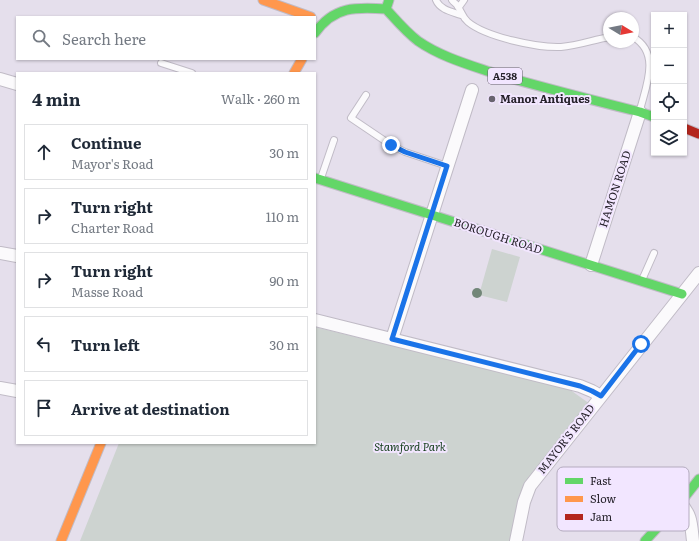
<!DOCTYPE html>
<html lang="en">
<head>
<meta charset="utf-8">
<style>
  body { margin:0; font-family:Literata,serif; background:#f6f6f7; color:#1f2937 }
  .controls { position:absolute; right:12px; top:12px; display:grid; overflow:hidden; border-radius:0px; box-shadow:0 1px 3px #0004 }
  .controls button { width:36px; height:36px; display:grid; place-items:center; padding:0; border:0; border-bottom:1px solid #e0e1e3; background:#fff; color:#1f2937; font:20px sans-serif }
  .compass { position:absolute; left:603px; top:12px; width:36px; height:36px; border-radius:50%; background:#fff; box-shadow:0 1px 3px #0004; rotate:100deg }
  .stop { position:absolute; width:12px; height:12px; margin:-9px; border:3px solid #1a73e8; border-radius:50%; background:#fff }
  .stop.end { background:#1a73e8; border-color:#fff; box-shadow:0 1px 4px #0008 }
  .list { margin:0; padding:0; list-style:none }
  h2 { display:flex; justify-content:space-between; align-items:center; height:52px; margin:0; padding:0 16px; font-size:17px }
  h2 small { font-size:13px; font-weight:400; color:#747a83 }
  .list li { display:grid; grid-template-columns:26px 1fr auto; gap:12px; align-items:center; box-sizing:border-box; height:56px; margin:0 8px 8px; padding:0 8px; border:1px solid #e0e1e3; border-radius:0px }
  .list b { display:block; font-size:15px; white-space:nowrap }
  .list p { margin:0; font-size:13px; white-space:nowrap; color:#747a83 }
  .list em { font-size:13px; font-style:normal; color:#747a83 }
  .icon { flex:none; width:22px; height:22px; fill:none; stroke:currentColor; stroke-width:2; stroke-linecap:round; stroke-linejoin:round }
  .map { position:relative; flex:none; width:699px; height:541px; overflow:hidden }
  .search { position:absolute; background:#fff; box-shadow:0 1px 3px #0004; left:16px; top:16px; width:300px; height:44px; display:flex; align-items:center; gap:10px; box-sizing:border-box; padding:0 14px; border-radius:0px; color:#747a83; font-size:15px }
  .panel { position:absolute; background:#fff; box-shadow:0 1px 3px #0004; left:16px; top:72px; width:300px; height:372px; border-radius:0px }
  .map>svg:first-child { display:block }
</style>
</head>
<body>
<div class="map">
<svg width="699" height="541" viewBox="0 0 699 541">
  <rect width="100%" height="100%" fill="#e5dfec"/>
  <!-- green -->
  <path fill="#cdd3d0" d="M492,249L520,257L507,302L479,295Z
    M315,327L569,389L590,404L533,476L512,541H80L119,443H315Z"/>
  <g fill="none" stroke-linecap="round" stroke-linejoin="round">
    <defs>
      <path id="lane" d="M436,0C440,10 453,12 461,15
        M452,0C454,3 457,4 458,7C462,12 462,17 468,22C486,37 538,48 561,47C577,46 593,40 609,37
        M459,7L464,0
        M633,37C661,53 646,86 640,110
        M161,63L192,73
        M366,95L351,118L391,145L405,152L447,166
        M321,178L334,140
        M642,280L654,253"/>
      <path id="street" d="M0,79L17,84
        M0,253L17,256
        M591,265L640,112
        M315,320L580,386L592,391L601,396
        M392,339L472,90
        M0,388L17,391
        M680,503C692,515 691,525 693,541
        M516,541L524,502L530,486L699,273"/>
      <path id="fast" d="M389,0L386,9C396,20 406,32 418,41C441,57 470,65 496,74C544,88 592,100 640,112L654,117
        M315,33C334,6 356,7 386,9
        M315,178L682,294
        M645,541L680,503L699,479"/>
      <path id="slow" d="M263,0L311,17
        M294,73L302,59
        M61,541L101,443"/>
      <path id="jam" d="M684,128L699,134"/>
    </defs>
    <!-- lane casing -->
    <use href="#lane" stroke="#c0bbc6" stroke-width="8"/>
    <!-- street casing -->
    <use href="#street" stroke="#c0bbc6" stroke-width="14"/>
    <!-- fast casing -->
    <use href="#fast" stroke="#c0bbc6" stroke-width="11"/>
    <!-- slow casing -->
    <use href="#slow" stroke="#c0bbc6" stroke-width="11"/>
    <!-- jam casing -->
    <use href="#jam" stroke="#c0bbc6" stroke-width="11"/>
    <!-- lane -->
    <use href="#lane" stroke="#fbfafc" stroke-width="6"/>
    <!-- street -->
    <use href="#street" stroke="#fbfafc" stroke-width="12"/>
    <!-- fast -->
    <use href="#fast" stroke="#63d668" stroke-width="9"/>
    <!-- slow -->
    <use href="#slow" stroke="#ff974d" stroke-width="9"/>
    <!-- jam -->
    <use href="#jam" stroke="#b3261e" stroke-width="9"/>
  </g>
  <!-- trees -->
  <circle fill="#728678" cx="477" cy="293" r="5"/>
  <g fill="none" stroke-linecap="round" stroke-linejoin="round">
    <!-- route -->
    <path stroke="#1a73e8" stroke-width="5" d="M391,145L405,152L447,166L392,339L580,386L592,391L601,396L641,344"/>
  </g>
  <!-- markers -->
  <circle fill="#68646e" stroke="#f2e6ff" stroke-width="1.5" cx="492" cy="99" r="4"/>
  <g text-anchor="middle" stroke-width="4" stroke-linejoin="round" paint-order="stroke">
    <!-- shield labels -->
    <rect fill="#f2e6ff" stroke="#625c6a" stroke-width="1" x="488" y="68" width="34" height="16" rx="3"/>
    <g font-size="10" font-weight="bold" fill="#25212a">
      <text x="505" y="80">A538</text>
    </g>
    <!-- poi labels -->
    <g font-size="11" font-weight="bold" fill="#25212a" stroke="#f2e6ff" text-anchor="start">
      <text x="500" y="103">Manor Antiques</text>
    </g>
    <!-- street labels -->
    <g font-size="11" fill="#25212a" stroke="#f2e6ff">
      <text transform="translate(615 189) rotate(-72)" y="4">HAMON ROAD</text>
      <text transform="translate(498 236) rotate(18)" y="4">BOROUGH ROAD</text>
      <text transform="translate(566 439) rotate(-52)" y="4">MAYOR'S ROAD</text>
    </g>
    <!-- park labels -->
    <g font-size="11" font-style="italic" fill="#133d1a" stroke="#f2e6ff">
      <text x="410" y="451">Stamford Park</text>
    </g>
  </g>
  <!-- legend -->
  <rect x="557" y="467" width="132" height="64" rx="6" fill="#f2e6ff" stroke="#b4abbf" stroke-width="1"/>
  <rect x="565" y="478" width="18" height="6" fill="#63d668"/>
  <rect x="565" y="496" width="18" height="6" fill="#ff974d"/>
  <rect x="565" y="514" width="18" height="6" fill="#b3261e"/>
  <g font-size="11" fill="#25212a">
    <text x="590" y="485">Fast</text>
    <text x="590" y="503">Slow</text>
    <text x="590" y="521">Jam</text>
  </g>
</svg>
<div class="controls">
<button>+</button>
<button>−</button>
<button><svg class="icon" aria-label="locate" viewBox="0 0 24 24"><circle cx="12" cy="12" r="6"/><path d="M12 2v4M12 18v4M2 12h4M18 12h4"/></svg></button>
<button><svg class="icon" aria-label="layers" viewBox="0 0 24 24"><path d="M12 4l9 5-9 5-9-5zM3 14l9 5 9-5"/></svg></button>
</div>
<svg class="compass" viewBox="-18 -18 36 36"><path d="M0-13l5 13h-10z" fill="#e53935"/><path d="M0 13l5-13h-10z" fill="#747a83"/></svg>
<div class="stop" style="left:641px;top:344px"></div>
<div class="stop end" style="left:391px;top:145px"></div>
<div class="search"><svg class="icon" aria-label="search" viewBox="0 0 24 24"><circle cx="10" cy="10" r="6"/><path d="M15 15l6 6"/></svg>Search here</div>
<section class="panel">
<h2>4 min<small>Walk · 260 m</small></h2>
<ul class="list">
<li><svg class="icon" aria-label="ahead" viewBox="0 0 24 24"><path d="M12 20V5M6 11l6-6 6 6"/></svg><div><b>Continue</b><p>Mayor's Road</p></div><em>30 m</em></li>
<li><svg class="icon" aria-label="right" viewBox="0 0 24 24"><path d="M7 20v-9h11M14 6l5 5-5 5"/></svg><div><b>Turn right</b><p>Charter Road</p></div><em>110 m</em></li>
<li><svg class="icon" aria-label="right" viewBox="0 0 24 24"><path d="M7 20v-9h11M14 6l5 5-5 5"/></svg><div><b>Turn right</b><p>Masse Road</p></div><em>90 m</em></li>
<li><svg class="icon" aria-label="left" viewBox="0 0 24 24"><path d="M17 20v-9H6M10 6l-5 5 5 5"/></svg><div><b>Turn left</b></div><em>30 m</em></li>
<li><svg class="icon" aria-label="arrive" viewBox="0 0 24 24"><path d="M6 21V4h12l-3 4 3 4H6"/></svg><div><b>Arrive at destination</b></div></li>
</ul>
</section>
</div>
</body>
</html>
